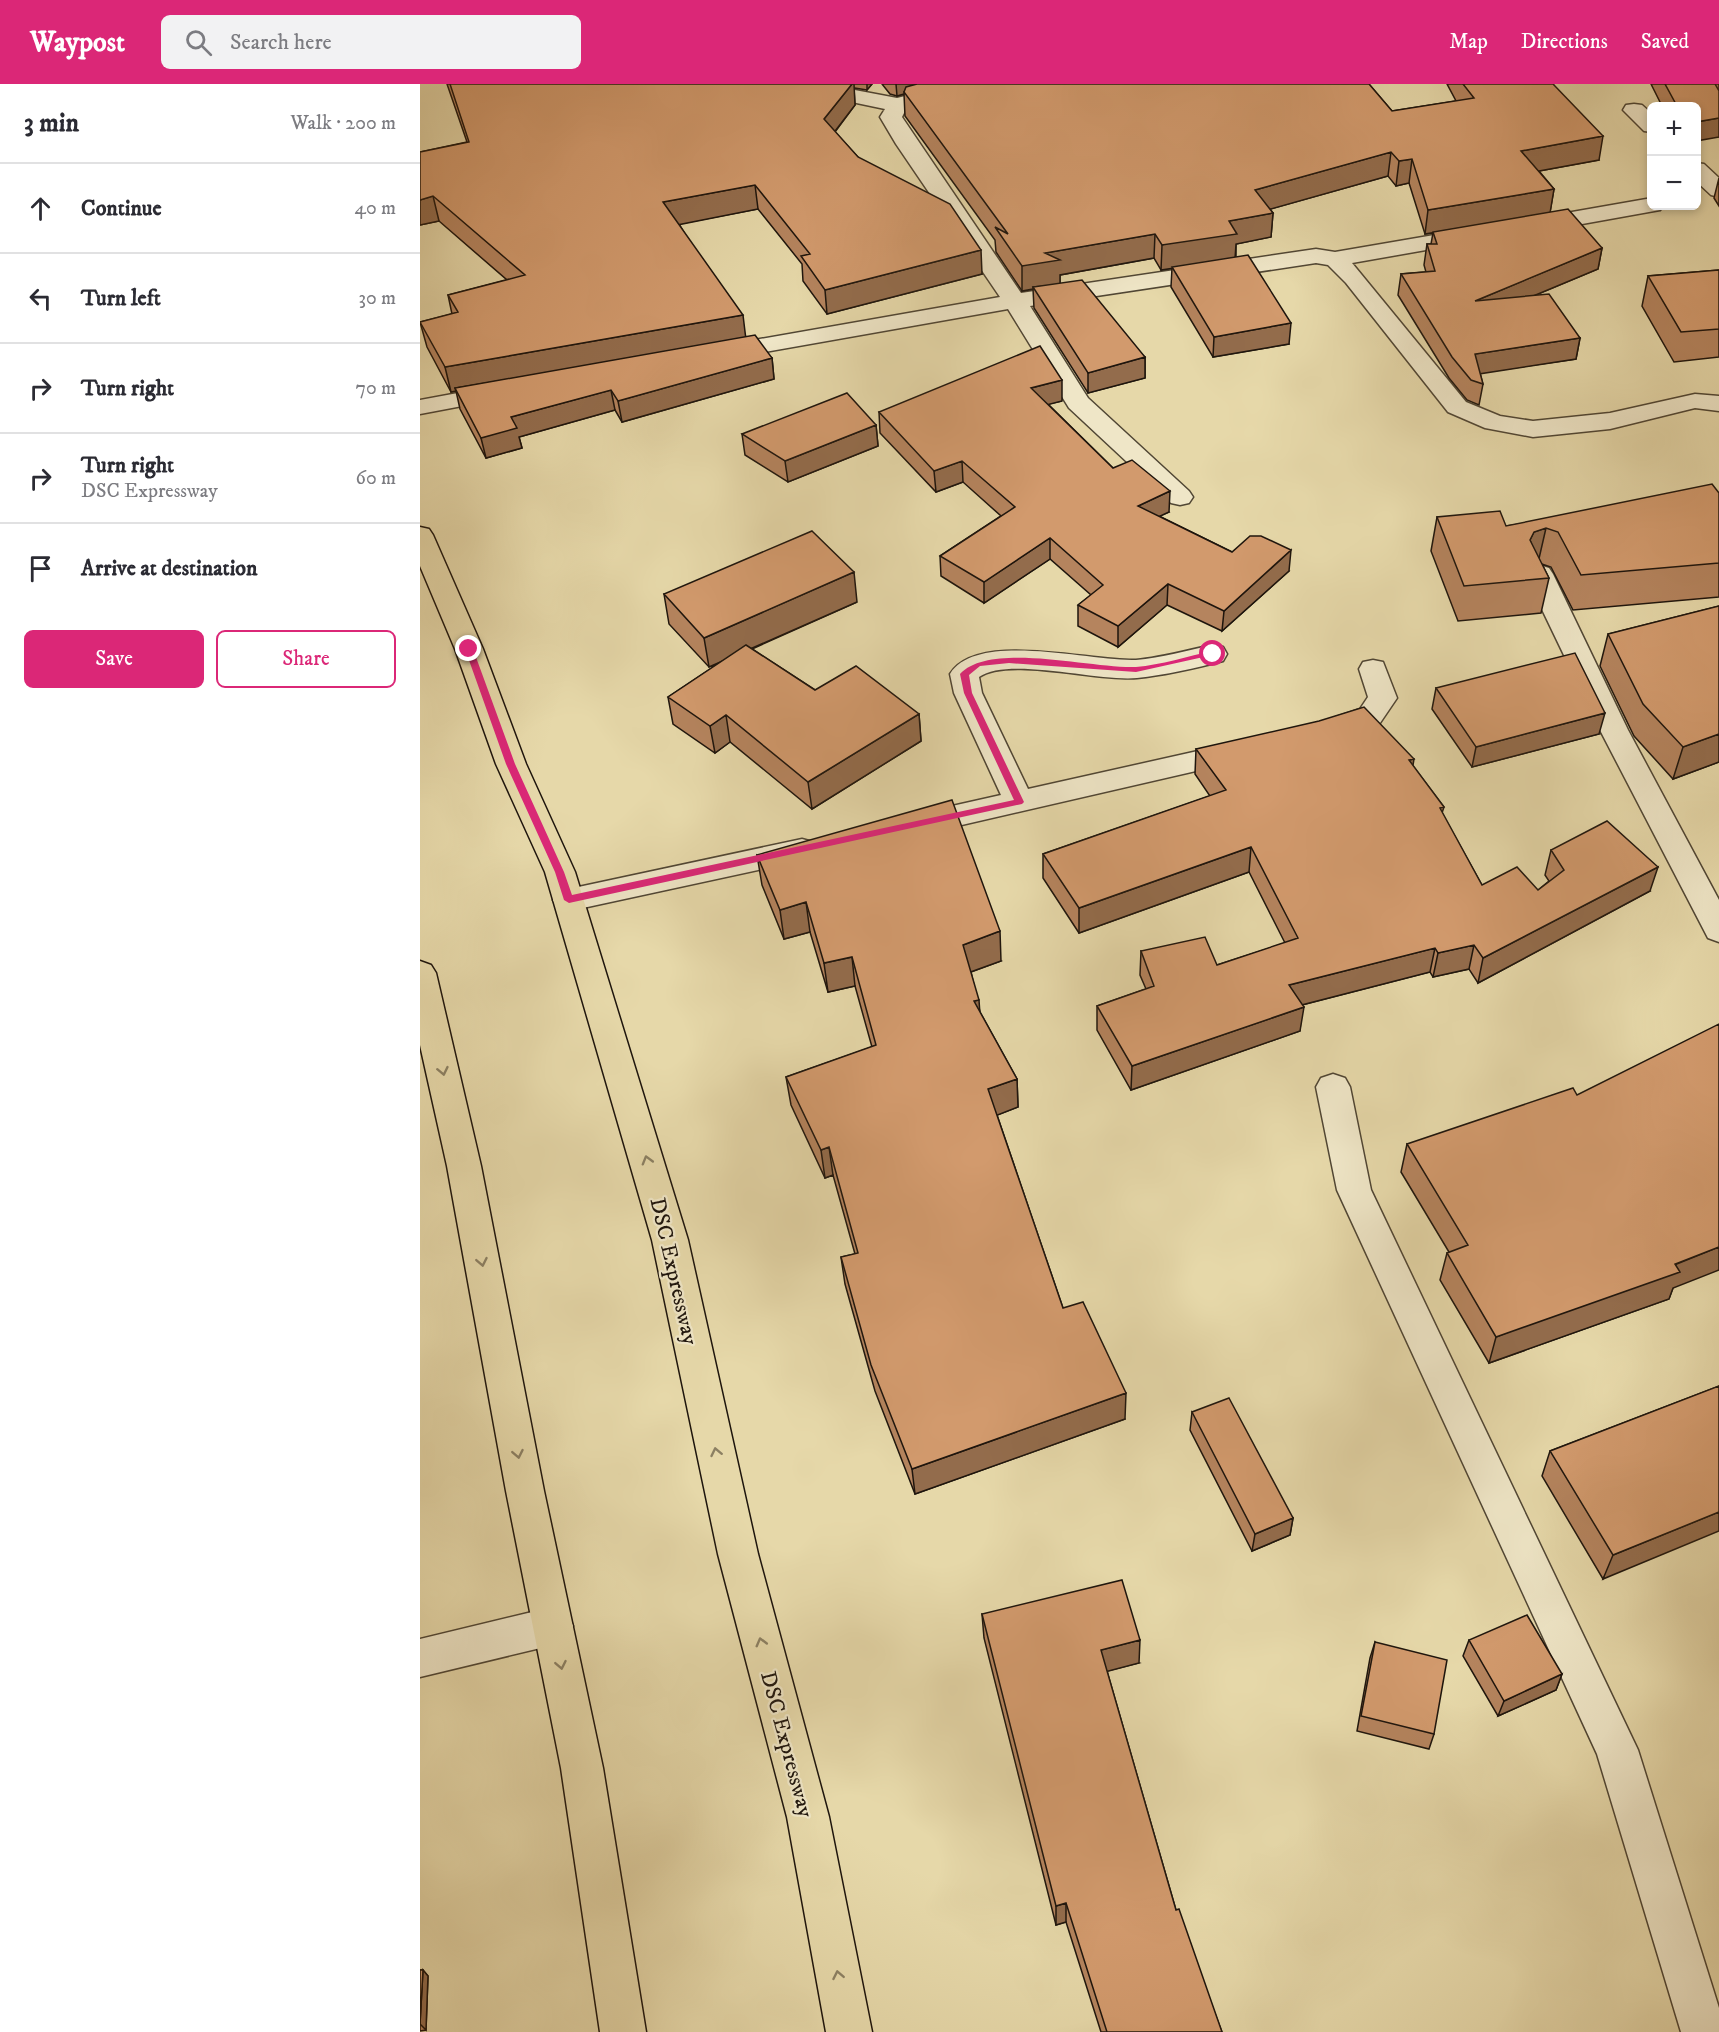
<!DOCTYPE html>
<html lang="en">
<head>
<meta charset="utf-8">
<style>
  body { margin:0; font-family:"IM FELL DW Pica",serif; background:#f2f2f3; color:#2b2b33 }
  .controls { position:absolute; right:18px; top:18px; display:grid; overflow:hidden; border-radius:9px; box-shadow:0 3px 9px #0003 }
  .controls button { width:54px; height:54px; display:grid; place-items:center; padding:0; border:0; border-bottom:2px solid #e1e1e2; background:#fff; color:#2b2b33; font:30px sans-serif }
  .stop { position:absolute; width:18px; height:18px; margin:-14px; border:4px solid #db2777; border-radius:50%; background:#fff }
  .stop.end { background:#db2777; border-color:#fff; box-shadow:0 2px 6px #0008 }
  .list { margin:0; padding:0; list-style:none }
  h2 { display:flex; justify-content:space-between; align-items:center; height:78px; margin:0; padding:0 24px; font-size:26px }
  h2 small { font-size:20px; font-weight:400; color:#7c7c81 }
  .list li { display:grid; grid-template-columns:39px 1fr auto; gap:18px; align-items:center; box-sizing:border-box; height:90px; padding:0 24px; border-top:2px solid #e1e1e2 }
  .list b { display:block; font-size:22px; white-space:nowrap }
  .list p { margin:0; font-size:20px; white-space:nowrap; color:#7c7c81 }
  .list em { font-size:20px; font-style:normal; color:#7c7c81 }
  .actions { display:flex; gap:12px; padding:18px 24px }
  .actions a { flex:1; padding:14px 0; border:2px solid #db2777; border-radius:9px; text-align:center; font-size:21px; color:#db2777 }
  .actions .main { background:#db2777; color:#fff }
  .icon { flex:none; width:33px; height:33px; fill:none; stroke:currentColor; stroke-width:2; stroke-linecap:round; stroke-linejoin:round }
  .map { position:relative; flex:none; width:1299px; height:1948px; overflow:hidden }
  header { display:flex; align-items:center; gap:36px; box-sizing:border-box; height:84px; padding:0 30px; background:#db2777; color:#fff }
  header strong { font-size:28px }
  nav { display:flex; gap:33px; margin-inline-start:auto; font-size:21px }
  .search { width:420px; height:54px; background:#f2f2f3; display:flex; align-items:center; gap:15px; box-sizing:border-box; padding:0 21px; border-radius:9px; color:#7c7c81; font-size:22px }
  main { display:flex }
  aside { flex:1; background:#fff }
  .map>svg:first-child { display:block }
</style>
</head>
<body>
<header>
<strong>Waypost</strong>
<div class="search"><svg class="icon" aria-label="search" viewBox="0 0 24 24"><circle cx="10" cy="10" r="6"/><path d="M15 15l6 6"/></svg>Search here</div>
<nav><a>Map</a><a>Directions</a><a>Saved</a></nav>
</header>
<main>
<aside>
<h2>3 min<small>Walk · 200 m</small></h2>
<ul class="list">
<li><svg class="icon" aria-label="ahead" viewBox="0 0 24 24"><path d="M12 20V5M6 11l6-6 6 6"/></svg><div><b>Continue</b></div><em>40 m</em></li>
<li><svg class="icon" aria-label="left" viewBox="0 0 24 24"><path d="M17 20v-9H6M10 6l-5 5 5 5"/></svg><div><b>Turn left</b></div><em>30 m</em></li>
<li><svg class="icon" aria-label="right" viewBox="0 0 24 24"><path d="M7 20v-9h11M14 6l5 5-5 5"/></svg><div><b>Turn right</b></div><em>70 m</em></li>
<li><svg class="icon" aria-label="right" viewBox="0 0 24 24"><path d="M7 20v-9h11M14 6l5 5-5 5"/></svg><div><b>Turn right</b><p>DSC Expressway</p></div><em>60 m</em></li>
<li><svg class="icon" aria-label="arrive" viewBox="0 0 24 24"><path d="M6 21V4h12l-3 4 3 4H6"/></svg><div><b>Arrive at destination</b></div></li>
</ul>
<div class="actions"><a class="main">Save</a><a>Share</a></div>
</aside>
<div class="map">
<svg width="1299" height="1948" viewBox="0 0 1299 1948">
  <rect width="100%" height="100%" fill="#e6d8a9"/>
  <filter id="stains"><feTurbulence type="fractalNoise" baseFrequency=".00333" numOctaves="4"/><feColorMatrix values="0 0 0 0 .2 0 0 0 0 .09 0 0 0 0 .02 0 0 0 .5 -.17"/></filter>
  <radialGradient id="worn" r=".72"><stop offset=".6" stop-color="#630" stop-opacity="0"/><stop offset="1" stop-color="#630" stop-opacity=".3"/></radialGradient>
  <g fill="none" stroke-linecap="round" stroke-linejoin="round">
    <defs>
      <path id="minor" d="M383,0H403L477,14L505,7L550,0H603L600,4L593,6L507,19L486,25L482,33L601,209L896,165L915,168L1055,144L1063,146L1066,151L1063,156L932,179L1046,318L1080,332L1113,337L1190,329L1275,310L1299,312V327L1275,324L1190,345L1113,353L1065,344L1028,328L926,199L908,181L896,179L610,222L668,314L769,407L773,413L769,419L760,421L751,419L649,324L588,225L300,276L291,274L288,269L291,264L300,262L580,213L476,60L460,33L465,25L384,8L380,4Z
        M1214,20L1222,21L1232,30V48L1224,47L1203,26L1206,21Z
        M1276,79L1284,80L1299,94V113L1291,111L1276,97Z
        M1232,114V122H1243L1240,126L1112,149L1104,147L1101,142L1104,137L1112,135Z
        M81,301L90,303L93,308L90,313L0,330V316Z
        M1119,481L1129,484L1133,490L1208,646L1299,816V858L1288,854L1180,646L1105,490L1109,484Z
        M793,561L803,563L807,570L803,577C776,584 745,591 717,594C679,598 588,572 559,593L562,609L608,705L818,658L828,661L833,668L828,675L494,752L483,749L479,741L483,733L581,711L534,609L530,590C557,546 671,578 716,576C741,574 768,566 793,561Z
        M953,576L963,578L977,614L960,639L909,656L899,653L895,646L899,639L940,625L948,613L939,585L943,578Z
        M382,755L393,758L397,766L393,774L149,827L138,824L133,816L138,808L149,805Z
        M913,990L925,994L930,1003L951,1106L1218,1666L1299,1924V1948H1261L1177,1670L917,1106L896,1003L901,994Z
        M133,1523L147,1529L153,1542L147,1555L133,1561L0,1593V1555Z"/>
      <path id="primary" d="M0,443L9,445L13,451L63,565L106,680L155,788L268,1156L338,1470L409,1733L452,1948H406L367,1733L298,1470L232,1156L125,788L76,680L35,565L0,482Z
        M0,877L11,881L16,889L61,1082L124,1407L183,1684L226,1948H180L141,1684L86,1407L27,1082L0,961Z"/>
    </defs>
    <!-- minor casing -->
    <use href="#minor" stroke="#504634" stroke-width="3"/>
    <!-- primary casing -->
    <use href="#primary" stroke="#1e150d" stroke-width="3"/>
    <!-- minor -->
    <use href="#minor" fill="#efe6c7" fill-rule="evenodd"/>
    <!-- primary -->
    <use href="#primary" fill="#e6d8a9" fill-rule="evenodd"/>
  </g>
  <!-- wall -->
  <path fill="#b5845e" stroke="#1e150d" stroke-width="1.5" d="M27,0H452L447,6L434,4L435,21L415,48L438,73L562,190L407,230L383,197L382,180L338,125L259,140L326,253L352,274L354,295L202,338L195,326L99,353L102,364L66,374L40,325L36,307L31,308L7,263L0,238L32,230L28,211L87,196L19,137L0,141V68L47,58Z
    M462,0H949L972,27L1036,17L1027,0H1133L1179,76L1119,87L1134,105L1130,128L1182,164L1178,185L1113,212L1160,254L1156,275L1060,289L1063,300L1059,321L1047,316L1029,294L978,211L981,190L1006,188L1004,181L1007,160H1011L1013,149L1005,150L989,99L976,102L968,92L850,125L853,129L851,153L816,160V173L869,260L793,273L751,203L752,184L741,186L734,174L640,191V199L725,273V294L668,309L614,224L613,205L602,207L576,168L575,156L485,32L484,10L477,12L470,10Z
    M1231,0H1299V53L1276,22H1242Z
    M1299,94V122L1294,114Z
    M1299,186V273L1254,278L1222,222L1228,192Z
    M642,317L628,320L693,384L749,428L739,432L812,468L869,487L802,547L747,521L698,563L658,542V521L671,511L630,475L564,519L521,492L520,472L581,432L543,398L516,408L460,349L459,328Z
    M456,341L458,362L368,398L325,371L322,350Z
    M1299,409V513L1153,526L1131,483L1122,480L1129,494L1121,529L1038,537L1011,467L1017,433L1086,442Z
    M244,510L437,518L332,565L395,606L499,630L501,657L392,725L310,658L295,669L253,640L248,613L298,580L289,583L249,540Z
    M1299,522V678L1253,695L1214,652L1180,582L1188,550Z
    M1016,604L1179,650L1052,683L1012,625Z
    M776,665L993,682L1024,723L1022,729L1062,801L1118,806L1129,797L1125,791L1131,766L1230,807L1058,899L1049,885L1013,893L1010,888L882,921L880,947L711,1006L677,946V922L726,905L720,891L721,867L797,881L865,859L829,788L659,849L623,794V770L790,712L775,690Z
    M337,771L581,877L551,888L560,928L597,995L598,1023L577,1031L643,1224L705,1335L495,1410L455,1307L425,1200L421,1173L435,1170L413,1091L405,1094L371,1021L366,993L452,963L435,902L408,908L390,848L364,855L342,801Z
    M987,1060L1253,1204L1249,1215L1069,1279L1020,1196L1027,1169L1029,1168L981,1088Z
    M1299,1302L1183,1495L1122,1392L1130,1367Z
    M772,1328L873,1434L870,1451L832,1467L770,1346Z
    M562,1530L719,1579L687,1587L756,1826L802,1948H681L646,1838L636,1841L564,1554Z
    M1049,1556L1142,1590L1136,1606L1078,1632L1043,1572Z
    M955,1558L1014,1650L1009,1665L937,1647L950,1574Z
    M0,1886H3L8,1892L6,1946L0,1947Z"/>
  <!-- shaded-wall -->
  <path fill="#936c4c" stroke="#1e150d" stroke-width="1.5" d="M432,0H434L435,21L406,59L404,35Z
    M447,0H452L447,6Z
    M476,0H538L484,8V10L477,12Z
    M1299,34V53L1276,57V38Z
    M1183,52L1179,76L1097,91L1101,67Z
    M971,68L968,92L833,130L835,106Z
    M992,75L989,99L976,102L979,77Z
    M335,101L338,125L247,143L243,118Z
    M1134,105L1130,129L1005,150L1008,126Z
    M13,112L19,137L0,141V116Z
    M853,129L851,153L816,160L815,175L741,186L742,161L809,137Z
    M735,150L734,174L640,191V201L613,203V205L602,207V182L625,169Z
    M1182,164L1178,185L1051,238L1055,217Z
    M561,166L562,190L407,230L405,206Z
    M323,231L326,256L35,304L36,307L31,308L25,283Z
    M871,239L869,260L793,273L794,253Z
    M1160,254L1156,275L1052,291L1055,270Z
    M725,273V294L668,309V289Z
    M352,274L354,295L202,338L198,317Z
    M642,296V317L611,325V304Z
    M191,306L195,326L99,353L102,364L66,374L61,354L91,333Z
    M456,341L458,362L368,398L365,377Z
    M542,377L543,398L516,408L514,387Z
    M750,407L749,428L717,443L718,422Z
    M1126,444L1118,479L1110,456L1114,448Z
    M630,454V475L564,519V498Z
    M871,466L869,487L802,547L804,527Z
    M434,488L437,518L289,583L284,554Z
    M748,500L747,521L698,563V542Z
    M1185,629L1179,650L1052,683L1056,663Z
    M499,630L501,657L392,725L388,698Z
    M306,631L310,658L295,669L290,642Z
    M1299,650V678L1253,695L1263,663Z
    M994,675L990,700L989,676Z
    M831,763L829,788L659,849V824Z
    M1238,783L1230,807L1058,899L1063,874Z
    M386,818L390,848L364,855L360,826Z
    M580,847L581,877L545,890L543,861Z
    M1054,861L1049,885L1013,893L1018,869Z
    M1015,864L1010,888L866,925L869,901Z
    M432,873L435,902L408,908L404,879Z
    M559,916L561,945L554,917Z
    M884,923L880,947L711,1006L712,982Z
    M597,995L598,1023L570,1034L568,1005Z
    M409,1063L413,1091L405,1094L401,1066Z
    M1299,1163V1186L1253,1204L1249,1215L1069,1279L1076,1253Z
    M706,1309L705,1335L495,1410L492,1385Z
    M1299,1428V1447L1183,1495L1193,1471Z
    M873,1434L870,1451L832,1467L835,1450Z
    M720,1556L719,1579L681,1589V1566Z
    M1142,1590L1136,1606L1078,1632L1084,1617Z
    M646,1819V1838L636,1841V1822Z
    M3,1886L8,1892L6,1946L0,1940Z"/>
  <!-- building -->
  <path fill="#d29a6d" stroke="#1e150d" stroke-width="1.5" d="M30,0H432L404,35L438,73L530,120L561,166L405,206L381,172L390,170L335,101L243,118L323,231L25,283L0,238L38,228L28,211L105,191L13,112L0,116V68L49,58Z
    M497,0H949L972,27L1054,14L1043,0H1133L1183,52L1101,67L1134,105L1008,126L992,75L979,77L971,68L835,106L853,129L809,137L817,150L742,161L735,150L625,169L640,176L602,182L575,143L588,150L484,8L486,3Z
    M1245,0H1295L1299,7V34L1276,38V22H1257Z
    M1148,125L1182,164L1055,217L1129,210L1160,254L1055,270L1063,300L1051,296L1032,273L981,190L1015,187L1007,160H1017L1013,148Z
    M828,171L871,239L794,253L752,183Z
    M1299,186V245L1261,248L1228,192Z
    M662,196L725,273L668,289L613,203Z
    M335,251L352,274L198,317L191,306L91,333L97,344L61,354L35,304Z
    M620,262L642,296L611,304L693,384L712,376L750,407L718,422L812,468L830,452H841L871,466L804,527L748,500L698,542L658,521L683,501L630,454L564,498L520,472L595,423L542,377L514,387L459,328Z
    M427,309L456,341L365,377L322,350Z
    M1292,400L1299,409V479L1161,491L1138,448L1126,444L1114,448L1110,456L1129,494L1044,502L1017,433L1080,427L1086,442Z
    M392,447L434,488L284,554L244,510Z
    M1299,522V650L1263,663L1223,620L1188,550Z
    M326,561L395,606L436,582L499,630L388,698L306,631L290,642L248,613Z
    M1155,569L1185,629L1056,663L1016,604Z
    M944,623L994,675L989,676L1024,723L1020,724L1062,801L1097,783L1118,806L1144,786L1131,766L1187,737L1238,783L1063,874L1054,861L1018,869L1015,864L869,901L884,923L712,982L677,922L734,902L721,867L785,853L797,881L878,854L831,763L659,824L623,770L806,706L776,665L899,637Z
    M532,716L580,847L543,861L559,916L554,917L597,995L568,1005L643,1224L663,1218L706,1309L492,1385L451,1281L421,1173L438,1169L409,1063L401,1066L366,993L456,961L432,873L404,879L386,818L360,826L337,771Z
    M1299,940V1163L1255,1180L1260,1188L1076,1253L1027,1169L1048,1161L987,1060L1153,1004L1157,1011Z
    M1299,1302V1428L1193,1471L1130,1367Z
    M809,1314L873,1434L835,1450L772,1328Z
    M702,1496L720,1556L681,1566L756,1826L759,1825L802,1948H687L646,1819L636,1822L562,1530Z
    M1107,1531L1142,1590L1084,1617L1049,1556Z
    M955,1558L1027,1576L1014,1650L941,1632Z
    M0,1886H3L0,1940Z"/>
  <!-- one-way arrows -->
  <defs><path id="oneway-chevron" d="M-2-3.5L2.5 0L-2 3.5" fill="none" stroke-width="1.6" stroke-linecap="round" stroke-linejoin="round" transform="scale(1.5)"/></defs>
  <g stroke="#8c8063">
    <use href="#oneway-chevron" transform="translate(23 987) rotate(78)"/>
    <use href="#oneway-chevron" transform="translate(227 1076) rotate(-106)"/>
    <use href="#oneway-chevron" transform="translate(62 1178) rotate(79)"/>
    <use href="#oneway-chevron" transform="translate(296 1368) rotate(-102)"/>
    <use href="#oneway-chevron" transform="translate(98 1370) rotate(79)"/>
    <use href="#oneway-chevron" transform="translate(341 1558) rotate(-105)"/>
    <use href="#oneway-chevron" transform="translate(141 1581) rotate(79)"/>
    <use href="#oneway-chevron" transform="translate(418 1891) rotate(-101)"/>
  </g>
  <!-- route -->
  <path fill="#db2777" d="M49,562L53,565L95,680L144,788L152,811L594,716L544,609L540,590C571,557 672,585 716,583C741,581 768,572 793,567L797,570L716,588L589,579L560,582L549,591L552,609L604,718L602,720L149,819L144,816L135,788L86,680L45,565Z"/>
  <g text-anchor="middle" stroke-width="4.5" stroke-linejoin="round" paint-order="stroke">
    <!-- street labels -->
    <g font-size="22" fill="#1e150d" stroke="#efe6c7">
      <text transform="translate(255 1187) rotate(77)" y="8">DSC Expressway</text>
      <text transform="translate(368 1660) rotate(75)" y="8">DSC Expressway</text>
    </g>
  </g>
  <rect width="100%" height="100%" filter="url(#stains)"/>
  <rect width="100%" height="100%" fill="url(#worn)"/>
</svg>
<div class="controls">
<button>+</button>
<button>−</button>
</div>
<div class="stop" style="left:793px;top:570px"></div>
<div class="stop end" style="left:49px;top:565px"></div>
</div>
</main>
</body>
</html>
